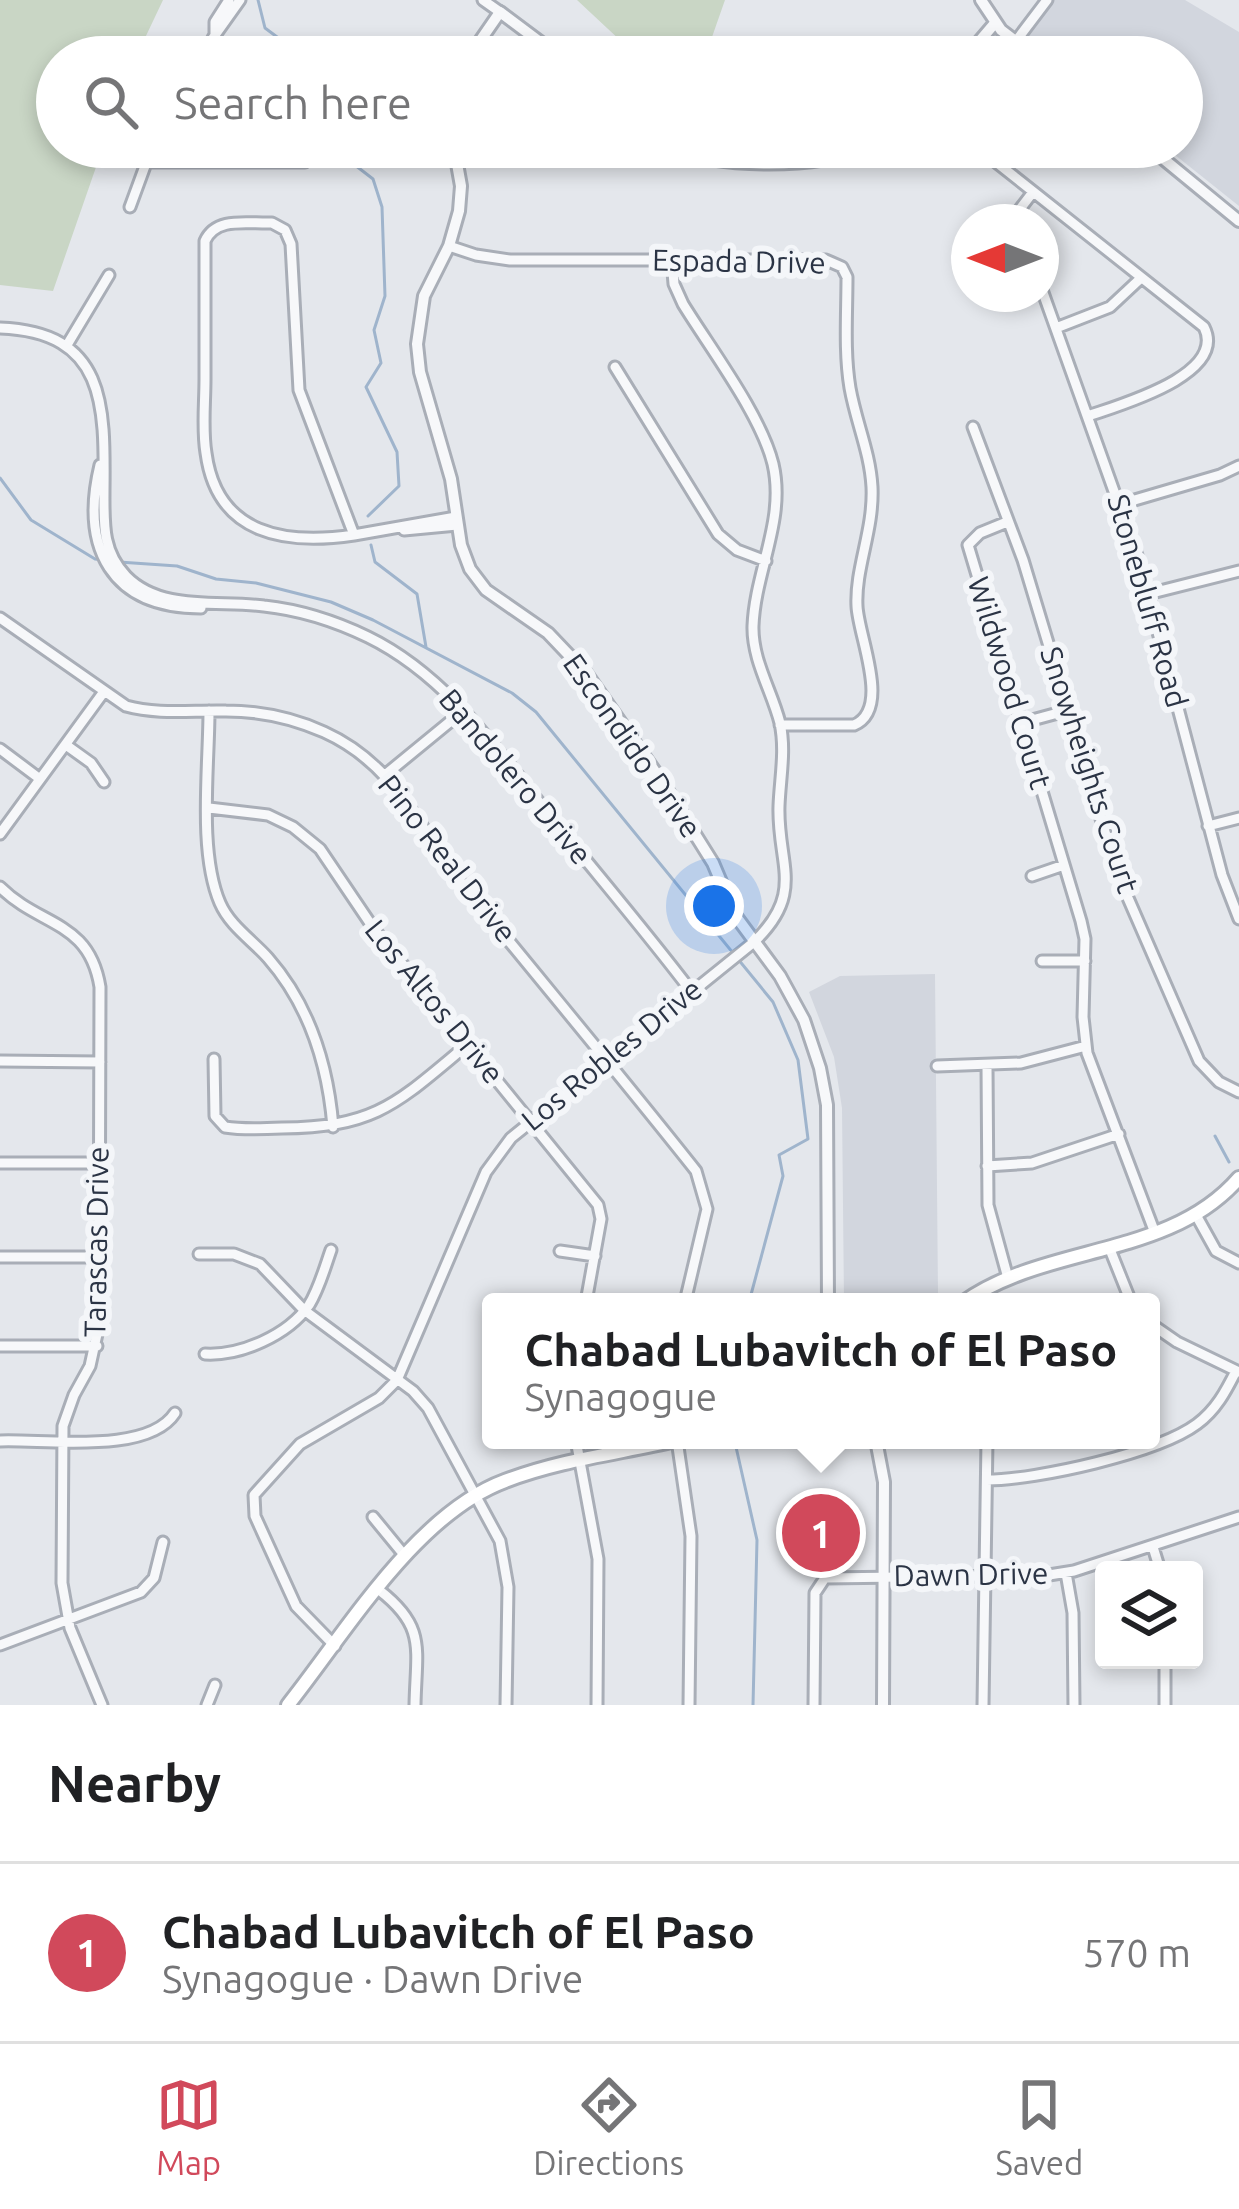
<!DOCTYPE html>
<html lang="en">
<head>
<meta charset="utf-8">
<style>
  body { margin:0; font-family:Ubuntu,sans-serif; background:#f6f6f6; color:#202124 }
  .controls { position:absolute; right:36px; bottom:36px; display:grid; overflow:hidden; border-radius:12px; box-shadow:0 6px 18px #0003 }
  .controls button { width:108px; height:108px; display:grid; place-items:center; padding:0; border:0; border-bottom:3px solid #e0e0e0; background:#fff; color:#202124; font:60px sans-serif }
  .compass { position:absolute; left:951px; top:204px; width:108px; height:108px; border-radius:50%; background:#fff; box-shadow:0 6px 18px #0003; rotate:270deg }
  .you { position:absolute; left:714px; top:906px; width:42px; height:42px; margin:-30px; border:9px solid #fff; border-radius:50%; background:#1a73e8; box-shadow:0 0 0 18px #1a73e833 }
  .badge { display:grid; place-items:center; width:78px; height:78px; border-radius:50%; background:#d1495b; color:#fff; font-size:39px; font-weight:700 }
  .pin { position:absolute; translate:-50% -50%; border:6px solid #fff; box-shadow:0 3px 12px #0006 }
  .popup { position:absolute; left:482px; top:1293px; width:678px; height:156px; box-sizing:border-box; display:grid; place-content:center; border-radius:12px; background:#fff; filter:drop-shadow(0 3px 9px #0005); font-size:39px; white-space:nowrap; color:#757577 }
  .popup b { font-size:45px; color:#202124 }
  .popup::after { content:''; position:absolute; left:50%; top:100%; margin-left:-24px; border:24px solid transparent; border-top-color:#fff }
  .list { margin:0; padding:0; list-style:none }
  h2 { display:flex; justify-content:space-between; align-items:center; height:156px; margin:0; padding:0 48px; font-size:51px }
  h2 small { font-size:39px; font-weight:400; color:#757577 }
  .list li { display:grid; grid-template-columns:78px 1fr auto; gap:36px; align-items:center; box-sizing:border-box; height:180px; padding:0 48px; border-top:3px solid #e0e0e0 }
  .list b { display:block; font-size:45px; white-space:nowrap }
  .list p { margin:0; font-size:39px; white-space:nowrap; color:#757577 }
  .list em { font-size:39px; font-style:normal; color:#757577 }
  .icon { flex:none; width:66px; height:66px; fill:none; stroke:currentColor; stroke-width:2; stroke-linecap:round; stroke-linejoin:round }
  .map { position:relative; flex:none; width:1239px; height:1705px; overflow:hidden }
  .search { position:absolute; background:#fff; box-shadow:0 6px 18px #0003; left:36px; right:36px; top:36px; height:132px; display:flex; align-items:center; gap:30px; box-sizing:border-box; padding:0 42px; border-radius:66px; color:#757577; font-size:45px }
  .sheet { height:336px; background:#fff }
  nav { display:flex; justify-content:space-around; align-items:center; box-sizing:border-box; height:168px; border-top:3px solid #e0e0e0; background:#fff; font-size:33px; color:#757577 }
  nav a { display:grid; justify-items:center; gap:6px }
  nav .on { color:#d1495b }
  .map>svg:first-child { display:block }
</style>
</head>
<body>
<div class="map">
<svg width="1239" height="1705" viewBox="0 0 1239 1705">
  <rect width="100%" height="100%" fill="#e4e7ec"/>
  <!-- built -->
  <path fill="#d2d6de" d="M1053,0H1185L1239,32V206L1165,147H1182V57H1052L1025,35Z
    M935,974L938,1295L944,1299L940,1302H844L842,1108L834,1057L809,992L840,976Z"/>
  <!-- grass -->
  <path fill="#c9d6c5" d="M0,0H163L136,57H57V147H103L53,291L0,285Z
    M577,0H725L705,57H638Z"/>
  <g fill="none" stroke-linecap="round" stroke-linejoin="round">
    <!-- stream -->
    <path stroke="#9fb4cc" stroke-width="3" d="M258,0L265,28L304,57
      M351,147V162L373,179L382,207L385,296L374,330L381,363L366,387L397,452L399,486L368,516
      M0,478L31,520L95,559L104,560
      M371,545L375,562L417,594L426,647
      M119,562L177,566L216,579L256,583L331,602L373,620L512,693L536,712L773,1002L798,1060L808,1139L779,1155L783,1176L749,1302
      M1215,1136L1229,1162
      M736,1447L757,1540L753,1705"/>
    <defs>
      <path id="minor" d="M483,0L500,12
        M213,38L240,0
        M1016,41L1047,0
        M215,57V22L229,0
        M977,147L1204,327C1228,375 1119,405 1088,416
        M574,155L586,147
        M146,162H305
        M130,207L152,147
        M1018,222L1020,209L1033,192
        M272,223L285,230L291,244L299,390L354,535C287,545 217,536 206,453C202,429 205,404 205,379C205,333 205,287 205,241C216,216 248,224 272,223Z
        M449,246L476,255L510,260H826L842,267L847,277C847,314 844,352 850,388C856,422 870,452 872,487C874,530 855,568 857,606C858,636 892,709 854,725H780
        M1041,287L1140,564L1222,875L1239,919
        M0,328C106,332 105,405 104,491C104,523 102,551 126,576C161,612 219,600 264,606C301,610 335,621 368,637C448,676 500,754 554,821C600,878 647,933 691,991
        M1056,328L1110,307L1141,278
        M67,345L109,275
        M615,367L718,534L737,550L766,561
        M973,427L1023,560L1118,875L1199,1061L1219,1082L1239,1092
        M100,465C80,548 111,608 201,608
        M1121,504L1220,475L1239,466
        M1007,522L980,533L968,545L1081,921L1085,939L1083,1017L1087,1053L1155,1233
        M404,530L457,525
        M354,535L456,517
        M1148,594L1239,571
        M0,618L126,706C158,715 193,710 226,711C260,711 293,718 324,732C397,765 418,828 464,886C541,981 620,1075 696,1171L707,1209L685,1302
        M209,711C209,767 198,852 220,903C230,926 252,940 268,958C310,1006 328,1066 333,1127
        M1021,723L1069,710
        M66,745L91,763L104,782
        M0,749L40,779
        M385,775L463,711
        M209,808L268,815L293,827L320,849L374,929L598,1205L601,1219L586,1302
        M1208,826L1239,818
        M0,834L103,693
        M1032,876L1064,865
        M0,887C40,927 89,920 100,987L99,1325L90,1366L74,1395L63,1426L62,1583L70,1628L102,1705
        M1042,961H1085
        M214,1059L215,1116L225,1127C243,1130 263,1129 282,1128C377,1127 397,1103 467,1045
        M0,1061L100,1062
        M937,1066L1021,1063L1086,1046
        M987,1066L988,1205L1008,1278
        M0,1163H99
        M987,1166L1032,1163L1119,1134
        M1196,1215L1216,1251L1239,1263
        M1109,1247L1131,1302
        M560,1251L595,1256
        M199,1254H234L260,1264L304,1310L413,1391L428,1408L500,1541L508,1587L506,1705
        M0,1257H100
        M1151,1324L1177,1342L1239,1372
        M0,1346H97
        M205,1354C241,1356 288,1335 309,1305C319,1289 325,1267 331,1250
        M576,1440L598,1559L597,1705
        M677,1440L691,1536L689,1705
        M0,1441C45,1439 148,1455 175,1413
        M987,1480C1036,1480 1158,1453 1197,1424C1216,1410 1226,1391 1236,1371
        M373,1517L405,1556
        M1153,1547L1160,1570
        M1066,1573L1073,1613L1074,1705
        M379,1590C427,1627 416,1649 415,1705
        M0,1645L141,1592L154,1578L163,1542
        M335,1646L296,1606L255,1516L254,1495L300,1444L379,1398L397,1380L486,1172L511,1138L754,942C806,892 777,864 779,806C780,778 786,751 780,723C772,691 752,660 753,626C755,571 786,520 773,464C761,415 710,348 683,304L674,284L672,260
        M1165,1660V1705
        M207,1705L215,1685
        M814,1705L815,1593L825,1578L1049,1575L1074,1571L1239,1517
        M983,1705L987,1440"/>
      <path id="tertiary" d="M981,0L1001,30L1036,57
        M469,57L500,12L560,57
        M966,57L995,23
        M454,147L461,186L459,211L449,246L424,296L417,344L420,372L451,479L461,545L470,569L486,590L548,633L586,673L661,780L713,863L735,915L780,976L804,1020L820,1068L827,1105L828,1302
        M663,147C720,168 813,170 869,147
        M1149,147L1239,221
        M876,1440L884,1482L883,1705"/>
      <path id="secondary" d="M964,1302C1048,1243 1169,1259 1239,1178
        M288,1705C346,1632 416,1514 505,1481C559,1460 620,1453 676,1440"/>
    </defs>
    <!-- minor casing -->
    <use href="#minor" stroke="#a9aeb7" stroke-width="15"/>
    <!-- tertiary casing -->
    <use href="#tertiary" stroke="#a9aeb7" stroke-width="16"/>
    <!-- secondary casing -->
    <use href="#secondary" stroke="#a9aeb7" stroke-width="18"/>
    <!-- minor -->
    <use href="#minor" stroke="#f7f8fa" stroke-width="9"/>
    <!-- tertiary -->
    <use href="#tertiary" stroke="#f7f8fa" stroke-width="10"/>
    <!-- secondary -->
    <use href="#secondary" stroke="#fff" stroke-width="12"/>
  </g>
  <g text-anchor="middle" stroke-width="12" stroke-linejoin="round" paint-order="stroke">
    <!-- street labels -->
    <g font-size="30" fill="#2b3445" stroke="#f4f6f9">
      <text transform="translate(739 262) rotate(1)" y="10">Espada Drive</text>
      <text transform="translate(1147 601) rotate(74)" y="10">Stonebluff Road</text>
      <text transform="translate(1009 683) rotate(73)" y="10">Wildwood Court</text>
      <text transform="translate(632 746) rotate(55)" y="10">Escondido Drive</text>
      <text transform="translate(1089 770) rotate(72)" y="10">Snowheights Court</text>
      <text transform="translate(515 777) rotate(50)" y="10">Bandolero Drive</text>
      <text transform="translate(447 859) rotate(52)" y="10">Pino Real Drive</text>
      <text transform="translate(434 1002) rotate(51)" y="10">Los Altos Drive</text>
      <text transform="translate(612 1055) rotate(-39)" y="10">Los Robles Drive</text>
      <text transform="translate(97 1242) rotate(-89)" y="10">Tarascas Drive</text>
      <text transform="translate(971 1575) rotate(-1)" y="10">Dawn Drive</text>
    </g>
  </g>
</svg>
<div class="controls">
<button><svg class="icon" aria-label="layers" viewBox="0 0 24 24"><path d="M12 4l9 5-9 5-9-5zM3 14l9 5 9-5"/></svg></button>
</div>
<svg class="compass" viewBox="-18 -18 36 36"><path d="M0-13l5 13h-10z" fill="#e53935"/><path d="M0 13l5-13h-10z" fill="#757577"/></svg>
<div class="you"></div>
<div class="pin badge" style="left:821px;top:1533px">1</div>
<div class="popup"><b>Chabad Lubavitch of El Paso</b>Synagogue</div>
<div class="search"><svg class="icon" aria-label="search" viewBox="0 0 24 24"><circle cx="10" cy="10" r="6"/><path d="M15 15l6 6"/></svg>Search here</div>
</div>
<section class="sheet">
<h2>Nearby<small></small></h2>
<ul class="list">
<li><span class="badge">1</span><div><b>Chabad Lubavitch of El Paso</b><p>Synagogue · Dawn Drive</p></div><em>570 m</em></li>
</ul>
</section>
<nav>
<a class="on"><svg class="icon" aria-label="map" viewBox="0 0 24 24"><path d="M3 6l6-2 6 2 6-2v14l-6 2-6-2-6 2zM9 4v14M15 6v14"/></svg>Map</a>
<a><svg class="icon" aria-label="directions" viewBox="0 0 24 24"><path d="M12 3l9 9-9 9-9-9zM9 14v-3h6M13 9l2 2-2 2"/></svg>Directions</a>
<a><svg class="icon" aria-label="saved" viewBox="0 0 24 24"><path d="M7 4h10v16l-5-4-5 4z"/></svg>Saved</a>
</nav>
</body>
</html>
